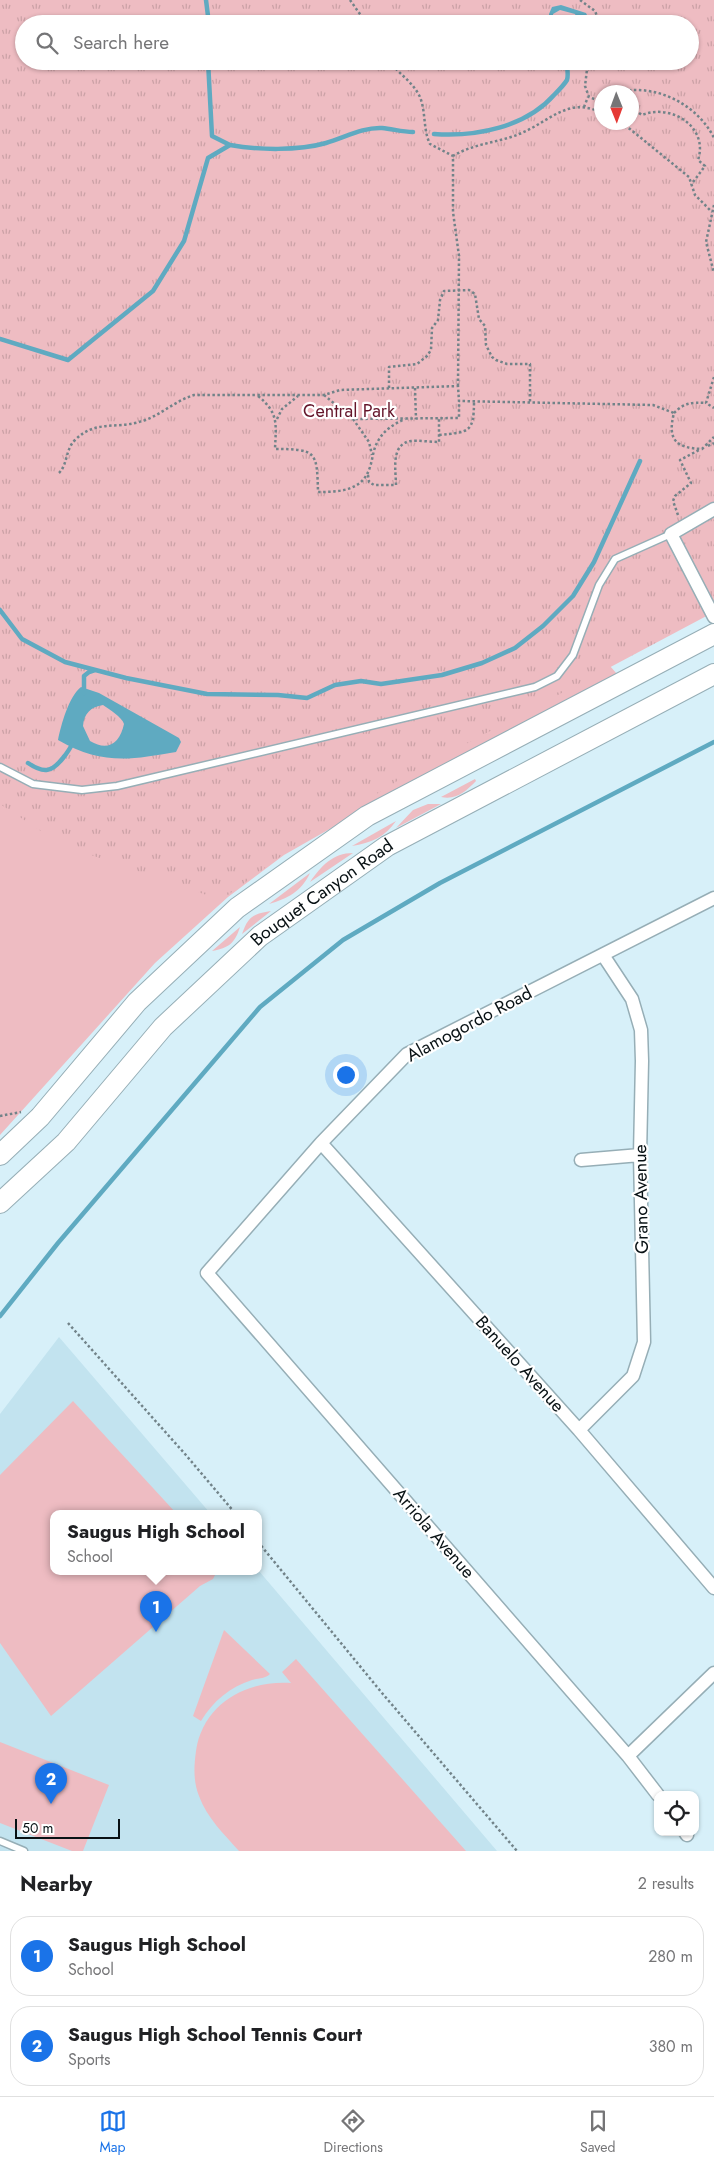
<!DOCTYPE html>
<html lang="en">
<head>
<meta charset="utf-8">
<style>
  body { margin:0; font-family:Jost,sans-serif; background:#f2f2f2; color:#202124 }
  .controls { position:absolute; right:15px; bottom:15px; display:grid; overflow:hidden; border-radius:10px; box-shadow:0 1px 4px #0004 }
  .controls button { width:45px; height:45px; display:grid; place-items:center; padding:0; border:0; border-bottom:1px solid #e0e0e0; background:#fff; color:#202124; font:25px sans-serif }
  .compass { position:absolute; left:594px; top:85px; width:45px; height:45px; border-radius:50%; background:#fff; box-shadow:0 1px 4px #0004; rotate:179deg }
  .scale { position:absolute; left:15px; bottom:12px; width:105px; box-sizing:border-box; padding-left:5px; border:2px solid #081114; border-top:0; font-size:14px; line-height:18px; white-space:nowrap; color:#081114; -webkit-text-stroke:4px #fff; paint-order:stroke }
  .you { position:absolute; left:345px; top:1074px; width:18px; height:18px; margin:-12px; border:4px solid #fff; border-radius:50%; background:#1a73e8; box-shadow:0 0 0 8px #1a73e833 }
  .badge { display:grid; place-items:center; width:32px; height:32px; border-radius:50%; background:#1a73e8; color:#fff; font-size:16px; font-weight:700 }
  .pin { position:absolute; translate:-50% -41px; filter:drop-shadow(0 1px 2px #0008) }
  .pin::after { content:''; position:absolute; top:26px; width:18px; height:15px; background:inherit; clip-path:polygon(0 0,100% 0,50% 100%) }
  .popup { position:absolute; left:50px; top:1510px; width:212px; height:65px; box-sizing:border-box; display:grid; place-content:center; border-radius:10px; background:#fff; filter:drop-shadow(0 1px 4px #0005); font-size:16px; white-space:nowrap; color:#757577 }
  .popup b { font-size:19px; color:#202124 }
  .popup::after { content:''; position:absolute; left:50%; top:100%; margin-left:-10px; border:10px solid transparent; border-top-color:#fff }
  .list { margin:0; padding:0; list-style:none }
  h2 { display:flex; justify-content:space-between; align-items:center; height:65px; margin:0; padding:0 20px; font-size:21px }
  h2 small { font-size:16px; font-weight:400; color:#757577 }
  .list li { display:grid; grid-template-columns:32px 1fr auto; gap:15px; align-items:center; box-sizing:border-box; height:80px; margin:0 10px 10px; padding:0 10px; border:1px solid #e0e0e0; border-radius:20px }
  .list b { display:block; font-size:19px; white-space:nowrap }
  .list p { margin:0; font-size:16px; white-space:nowrap; color:#757577 }
  .list em { font-size:16px; font-style:normal; color:#757577 }
  .icon { flex:none; width:28px; height:28px; fill:none; stroke:currentColor; stroke-width:2; stroke-linecap:round; stroke-linejoin:round }
  .map { position:relative; flex:none; width:714px; height:1851px; overflow:hidden }
  .search { position:absolute; background:#fff; box-shadow:0 1px 4px #0004; left:15px; right:15px; top:15px; height:55px; display:flex; align-items:center; gap:12px; box-sizing:border-box; padding:0 18px; border-radius:28px; color:#757577; font-size:19px }
  .sheet { height:245px; background:#fff }
  nav { display:flex; justify-content:space-around; align-items:center; box-sizing:border-box; height:70px; border-top:1px solid #e0e0e0; background:#fff; font-size:14px; color:#757577 }
  nav a { display:grid; justify-items:center; gap:2px }
  nav .on { color:#1a73e8 }
  .map>svg:first-child { display:block }
</style>
</head>
<body>
<div class="map">
<svg width="714" height="1851" viewBox="0 0 714 1851">
  <defs>
    <pattern id="park-tufts" width="24" height="20" patternUnits="userSpaceOnUse" patternTransform="scale(1.25)"><rect width="24" height="20" fill="#eebcc2"/><path d="M3 7l-1-3M5 7V3M7 7l1-3M15 17l-1-3M17 17v-4M19 17l1-3" fill="none" stroke="#cba1a6"/></pattern>
  </defs>
  <rect width="100%" height="100%" fill="#d7f0f9"/>
  <!-- built -->
  <path fill="#c2e3ef" d="M59,1337L210,1513H54V1571H259L497,1851H0V1414Z"/>
  <!-- grass -->
  <path fill="#eebcc2" d="M589,642L617,674L435,769L284,855L228,897L155,963L0,1135V779Z
    M475,779L476,781C465,792 457,800 441,797Z
    M428,804H441L396,828L413,810Z
    M396,821C385,837 371,843 352,846Z
    M353,853L310,882C321,866 333,853 353,853Z
    M310,873C302,891 287,899 269,904Z
    M271,911L242,934C248,917 252,914 271,911Z
    M240,927C235,943 229,948 212,951Z
    M73,1401L176,1513H54V1571H217L213,1579L200,1586L51,1716L0,1643V1475Z
    M224,1630L270,1674C265,1679 258,1678 252,1680C230,1687 213,1701 201,1721L193,1716Z
    M296,1659L466,1851H239C224,1834 207,1818 199,1796C193,1781 194,1766 196,1751C203,1704 246,1680 291,1683L282,1672Z
    M0,1742L109,1785L83,1851H72L0,1823Z"/>
  <!-- park -->
  <path fill="url(#park-tufts)" fill-rule="evenodd" d="M0,0H714V612L402,778L306,838L221,900L62,845L0,804ZM24,24H690V61H24ZM602,92H632V122H602Z"/>
  <!-- water -->
  <path fill="#5faac1" fill-rule="evenodd" d="M561,5L586,13L589,19V24H579L575,14L560,10L553,14L554,24H549V14L552,7Z
    M81,687L99,693L179,738L181,742L176,752C130,760 101,765 58,740C61,725 69,696 81,687ZM103,705C109,709 122,717 124,724C120,743 108,752 90,741L83,726C84,713 91,707 103,705Z"/>
  <g fill="none" stroke-linecap="round" stroke-linejoin="round">
    <!-- stream -->
    <path stroke="#5faac1" stroke-width="4.5" d="M206,0L209,24
      M208,61L212,136L230,145
      M434,134C476,137 526,127 554,95C558,91 564,85 567,80C569,74 566,68 568,61
      M0,339L68,360L153,291L184,241L208,158L230,145C258,150 298,151 326,143C344,138 363,127 382,128C393,129 402,132 413,132
      M0,610L22,639L65,662L126,678L207,694L278,695L307,698L335,685L361,681L381,684L442,675L482,663L515,648L543,626L573,596L594,562L640,461
      M84,693V676L89,672L95,670
      M28,763C44,774 52,772 63,758C67,753 70,749 72,744
      M0,1316L58,1243L260,1007L343,940L440,883L714,742"/>
    <defs>
      <path id="lane" d="M0,767L33,784L82,790L117,786L535,687L557,676L573,655L599,585L615,559L671,534
        M0,1841L24,1851"/>
      <path id="street" d="M714,509L671,534L714,617
        M321,1143L579,1430L714,1588
        M581,1160L640,1155
        M579,1430L633,1376L644,1342L640,1155L642,1061L641,1030L632,999L603,955
        M628,1756L714,1673
        M658,1795L628,1756L207,1273L321,1143L407,1054L714,898
        M685,1832L687,1835"/>
      <g id="primary">
        <path d="M0,1155L40,1117L137,1002L237,908L367,816L714,634"/>
        <path id="s1" d="M0,1203L66,1142L163,1027L260,936L387,846L714,674"/>
      </g>
    </defs>
    <!-- lane casing -->
    <use href="#lane" stroke="#96aeb6" stroke-width="9"/>
    <!-- street casing -->
    <use href="#street" stroke="#96aeb6" stroke-width="15"/>
    <!-- primary casing -->
    <use href="#primary" stroke="#96aeb6" stroke-width="22"/>
    <!-- path -->
    <path stroke="#728389" stroke-width="2.5" stroke-dasharray="2.5 2.5" stroke-linecap="butt" d="M350,0L367,24
      M580,0L595,11L600,24
      M389,61C399,74 413,82 420,97C426,112 423,130 430,144L453,156
      M588,61L585,86L589,97L602,102
      M619,92C656,83 698,105 714,138
      M584,107L588,97
      M632,114L635,110L642,115C671,103 709,127 698,160L705,166L691,185
      M615,122L630,129L689,177L695,195L712,212
      M714,205L706,242L714,273
      M714,377L706,403L714,408
      M458,386L459,256L453,212V156C476,142 502,143 526,131C541,124 555,112 572,108C583,106 592,108 602,113
      M389,388V367L417,364L427,356L431,350L432,328L438,320L440,300L444,291L469,290L475,294L479,319L485,326L486,345L492,357L496,360L507,364H530V403
      M415,388L416,419
      M324,395L353,419L459,418V401
      M258,396C279,413 276,424 275,449C317,449 317,452 318,492C339,492 363,491 370,467C373,458 373,449 378,441C384,430 394,424 405,419
      M674,413C684,403 691,402 706,403
      M277,419L282,409L298,396
      M353,419L369,442L372,455
      M439,435C469,432 474,433 474,401
      M708,446L714,443
      M59,473C68,464 65,450 75,440C95,420 115,429 139,422C159,417 174,401 194,395H324L340,390L458,386L459,401L653,405L674,413C667,440 676,448 702,449L714,437
      M368,475L369,482L374,485H396C396,471 390,444 411,441C418,440 430,442 439,442V418
      M678,515L673,501L675,496L691,483L680,460L701,449
      M0,1116L21,1112
      M68,1323L185,1454L235,1513
      M258,1542L382,1693L517,1851"/>
    <!-- lane -->
    <use href="#lane" stroke="#fff" stroke-width="6"/>
    <!-- street -->
    <use href="#street" stroke="#fff" stroke-width="12"/>
    <!-- primary -->
    <use href="#primary" stroke="#fff" stroke-width="20"/>
  </g>
  <g text-anchor="middle" stroke-width="4.5" stroke-linejoin="round" paint-order="stroke">
    <!-- park labels -->
    <g font-size="18" fill="#64152a" stroke="#fff">
      <text x="349" y="417">Central Park</text>
    </g>
    <!-- street labels -->
    <g font-size="18" fill="#081114" stroke="#fff">
      <text dy="6" stroke="none"><textPath href="#s1" startOffset="449">Bouquet Canyon Road</textPath></text>
      <text transform="translate(469 1024) rotate(-28)" y="6">Alamogordo Road</text>
      <text transform="translate(641 1199) rotate(-91)" y="6">Grano Avenue</text>
      <text transform="translate(520 1364) rotate(48)" y="6">Banuelo Avenue</text>
      <text transform="translate(434 1533) rotate(49)" y="6">Arriola Avenue</text>
    </g>
  </g>
</svg>
<div class="controls">
<button><svg class="icon" aria-label="locate" viewBox="0 0 24 24"><circle cx="12" cy="12" r="6"/><path d="M12 2v4M12 18v4M2 12h4M18 12h4"/></svg></button>
</div>
<svg class="compass" viewBox="-18 -18 36 36"><path d="M0-13l5 13h-10z" fill="#e53935"/><path d="M0 13l5-13h-10z" fill="#757577"/></svg>
<div class="scale">50 m</div>
<div class="you"></div>
<div class="pin badge" style="left:156px;top:1632px">1</div>
<div class="popup"><b>Saugus High School</b>School</div>
<div class="pin badge" style="left:51px;top:1804px">2</div>
<div class="search"><svg class="icon" aria-label="search" viewBox="0 0 24 24"><circle cx="10" cy="10" r="6"/><path d="M15 15l6 6"/></svg>Search here</div>
</div>
<section class="sheet">
<h2>Nearby<small>2 results</small></h2>
<ul class="list">
<li><span class="badge">1</span><div><b>Saugus High School</b><p>School</p></div><em>280 m</em></li>
<li><span class="badge">2</span><div><b>Saugus High School Tennis Court</b><p>Sports</p></div><em>380 m</em></li>
</ul>
</section>
<nav>
<a class="on"><svg class="icon" aria-label="map" viewBox="0 0 24 24"><path d="M3 6l6-2 6 2 6-2v14l-6 2-6-2-6 2zM9 4v14M15 6v14"/></svg>Map</a>
<a><svg class="icon" aria-label="directions" viewBox="0 0 24 24"><path d="M12 3l9 9-9 9-9-9zM9 14v-3h6M13 9l2 2-2 2"/></svg>Directions</a>
<a><svg class="icon" aria-label="saved" viewBox="0 0 24 24"><path d="M7 4h10v16l-5-4-5 4z"/></svg>Saved</a>
</nav>
</body>
</html>
